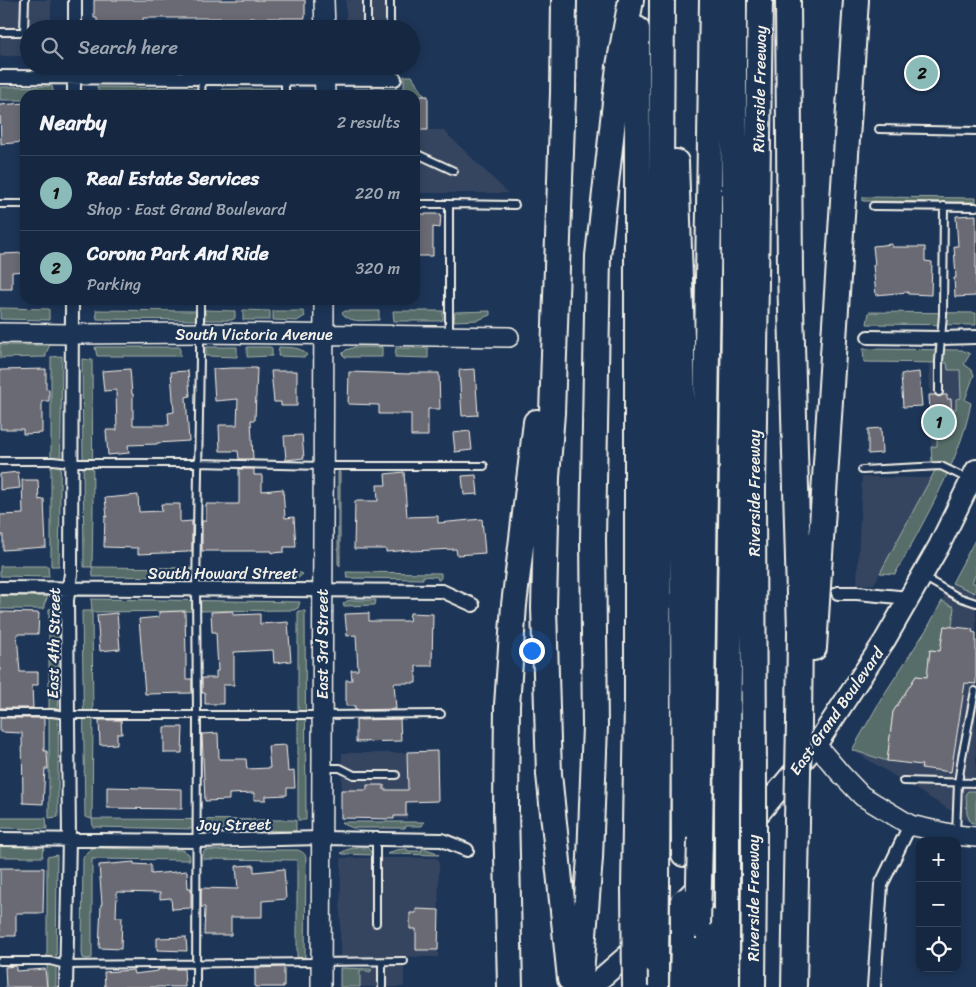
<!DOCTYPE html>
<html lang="en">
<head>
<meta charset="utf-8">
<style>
  body { margin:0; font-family:Sriracha,sans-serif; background:#1f3048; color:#f1f3f6 }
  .controls { position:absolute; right:15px; bottom:15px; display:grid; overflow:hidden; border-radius:10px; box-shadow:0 2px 8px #0003 }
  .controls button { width:45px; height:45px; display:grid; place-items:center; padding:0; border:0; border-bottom:1px solid #35445a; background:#162841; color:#f1f3f6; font:25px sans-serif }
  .you { position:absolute; left:531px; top:650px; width:18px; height:18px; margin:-12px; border:4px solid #fff; border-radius:50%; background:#1a73e8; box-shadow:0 0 0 8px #1a73e833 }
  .badge { display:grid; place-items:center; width:32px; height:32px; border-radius:50%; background:#8bbbb9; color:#111; font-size:16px; font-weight:700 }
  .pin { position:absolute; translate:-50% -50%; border:2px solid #fff; box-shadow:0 1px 5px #0006 }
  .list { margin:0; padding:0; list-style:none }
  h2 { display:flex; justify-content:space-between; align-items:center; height:65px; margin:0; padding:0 20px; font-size:21px }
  h2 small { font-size:16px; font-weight:400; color:#9ea6b1 }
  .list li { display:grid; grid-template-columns:32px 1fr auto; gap:15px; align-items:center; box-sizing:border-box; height:75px; padding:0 20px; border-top:1px solid #35445a }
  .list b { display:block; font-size:19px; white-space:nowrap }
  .list p { margin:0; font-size:16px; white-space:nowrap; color:#9ea6b1 }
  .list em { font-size:16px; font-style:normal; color:#9ea6b1 }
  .icon { flex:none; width:28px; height:28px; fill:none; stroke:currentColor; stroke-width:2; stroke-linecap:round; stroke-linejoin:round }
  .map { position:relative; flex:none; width:976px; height:987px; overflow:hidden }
  .search { position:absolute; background:#162841; box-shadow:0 2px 8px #0003; left:20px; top:20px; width:400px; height:55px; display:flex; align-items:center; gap:12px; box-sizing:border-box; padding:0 18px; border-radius:28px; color:#9ea6b1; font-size:19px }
  .panel { position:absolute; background:#162841; box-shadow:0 2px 8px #0003; left:20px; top:90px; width:400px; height:215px; border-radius:15px }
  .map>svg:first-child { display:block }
</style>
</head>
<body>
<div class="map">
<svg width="976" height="987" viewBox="0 0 976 987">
  <rect width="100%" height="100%" fill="#1d3557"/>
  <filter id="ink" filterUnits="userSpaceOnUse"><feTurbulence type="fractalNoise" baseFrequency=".02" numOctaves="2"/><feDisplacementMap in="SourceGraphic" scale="10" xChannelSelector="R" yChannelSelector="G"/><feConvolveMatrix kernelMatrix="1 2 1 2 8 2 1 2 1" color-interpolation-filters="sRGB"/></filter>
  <g filter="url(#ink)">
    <!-- built -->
    <path fill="#344560" d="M0,0H51V29H29V56H0Z
      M207,0H306V29H209Z
      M346,0H394L396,29H346Z
      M415,96H428V130H443L508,193H415Z
      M929,363H959L966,365L972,370L974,375L932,462Z
      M862,477L931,478L905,528L874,584H857Z
      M976,538V823H971L852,750L883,696L928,627Z
      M342,753H407V819L341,818Z
      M341,858H436L439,860L438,957L340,956Z
      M370,965H404V987H340V968L370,969Z"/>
    <!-- green -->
    <path fill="#566d69" stroke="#a5afa8" d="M404,76H412L425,96H415V95H353L354,89H404Z
      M52,86L54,95H25V100H0V87Z
      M97,87L196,88V94L99,93Z
      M222,89H277L279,94H222Z
      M863,197L976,198V202L863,201Z
      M0,308L49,309V320L0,319Z
      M96,310L196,311L197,320L97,319Z
      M205,310L235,311V318L232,320H205Z
      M243,310L270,311V320H243Z
      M273,311H303L305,316L297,321L273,320Z
      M345,311H379V320C366,320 351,324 342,313Z
      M393,311H443V320L438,321H394Z
      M490,311V315L478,320L454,321L455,312Z
      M869,312L976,313V325L867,324Z
      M0,345H50L46,353V357L0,358Z
      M95,347H180V356H97Z
      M206,347H237V357L206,356Z
      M247,347H270L272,348V356L247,357Z
      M279,347C290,348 300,346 307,355L305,357L278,356Z
      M355,347H382V357H345L342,354L346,350Z
      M396,348H428V358L395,357Z
      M863,349L962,350L970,354L964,364L972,370L974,375L965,400L971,403C965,437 950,469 935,500C922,525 909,550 895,574L880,573L939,463L932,462L931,447L937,446V436L942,435V427H948L947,418L952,417V409H956V399L961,398L960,370H948L947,363L864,362Z
      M62,356L59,566H51V357Z
      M82,359L92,360L93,509L92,567L191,568V576L93,577L92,567H84Z
      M338,472H340V566L338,564Z
      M976,538V574L972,582L976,584L975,593L952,583Z
      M0,566H48L49,577L0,576Z
      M271,572L301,573L303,574L297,579H271Z
      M346,572L441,573V578L439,580H438L437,577L423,576V579L347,578Z
      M0,596H48L44,605V609H0Z
      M91,599L300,602L298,608L294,610L92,612L93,720L92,819L296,820V831L93,827L92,819L85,817L82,611H92Z
      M351,600H376L375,605L344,606L343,604L347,601Z
      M942,601L954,607L952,627L944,626L940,651L930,650L927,677L916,676L893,712L887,761L852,750L883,696L928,627Z
      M59,607L58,817L49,818V609Z
      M298,611H305L306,820H298Z
      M968,791H976V823H971L967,814L966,793Z
      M0,818H46L47,829L0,828Z
      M341,822H424L422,826H406L405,828H353L343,824Z
      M0,844H46L42,853L43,857H0Z
      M92,848L183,850L189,854L190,860L92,859V958L87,959L83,958L82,953L83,858L87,852Z
      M353,848H368L373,855L343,854L341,853L346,850Z
      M422,848L435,852L439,855L387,854C393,850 400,849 407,849L408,851H422Z
      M205,850H298C303,852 306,854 306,859L305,957L297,958V860L203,859V854Z
      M57,855L56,987H47V857Z
      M340,968L370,969L372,970L370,972L360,971V987H340Z"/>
    <!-- building -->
    <path fill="#6a6a74" stroke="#f4f1e8" d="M94,0H305V18H143V29H97V18H94Z
      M415,96H428V130H415Z
      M25,103V142L1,144L0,105Z
      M415,214H441L440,228L433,227V256H415Z
      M976,215V296L955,297L954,278H956L954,246H958L956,216Z
      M892,244V247H925V261L932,262L931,295L908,294V292L876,295L873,265H875L873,246Z
      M25,253V271L12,272V289H0V254Z
      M232,368H257L255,420H251L253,459H239L238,451H220L219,425H237L238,399L215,401L213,369Z
      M46,369V389H49V401H42V433L23,434V429H0V370Z
      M130,369L132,394H133V425H169L168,413L174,412L171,372L188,371L190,396L186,397L189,441L157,443V444L128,445L129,453L108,455L106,430H117L116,390L104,391L102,371Z
      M475,369L478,415L462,416L459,370Z
      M271,371H297V406H281V402H274Z
      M349,372L410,374V373H439L440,409H428V436H411V414H379V405L348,404Z
      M919,372L922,406L903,407L901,374Z
      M929,395H935L939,397L943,395H947V399H951L952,418H947L948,427H942L943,435L931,436Z
      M881,428L882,453L868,454V429Z
      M470,431L472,450L455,452L453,433Z
      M302,435L304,458L286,460L284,436Z
      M239,469H254V475H262V491L283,489L285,518L294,517L296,547H284V552L272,553V551H202V521H206V504H239Z
      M18,472L20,488L0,490V474Z
      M404,472L407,517L438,516V523L482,519L485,553L457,555L456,549L410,551V550L386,552V549H354L355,501H378L377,485H386L385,474Z
      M476,475L478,494L464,495L462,476Z
      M22,480H38L39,500L44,499L46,547L3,550V535H0V515L23,514Z
      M138,495L139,512L162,511L161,504H180V522L192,521V551H188V552L138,554V548L104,547L105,516L107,517L105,498Z
      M185,611L186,657V679H192V693L145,694L139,619L159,617V612Z
      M233,611V615L260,614V624L288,622L291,661L274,663L273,650L234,652V685H223V704H205V693H202V678H216V671H218L216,632H212L211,612Z
      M0,612L39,613L38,634H17L20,672H38V685H32L33,708H0Z
      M117,613L120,649L100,651L97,615Z
      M369,613V621H409L410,613L433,614L432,666H416V683H394L396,709L355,710V706H346V680H352L351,670H358L356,635L347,636L345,614Z
      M944,626L973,629L972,632L976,633V684L965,683L951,772L921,768L922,765L887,761L893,712L916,676L927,677L930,650L940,651Z
      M0,718H44V751H47L48,769H45L43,804L23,803L22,733L0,732Z
      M400,719L401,741L356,742V720Z
      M99,720H121L122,734H117V744L100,745Z
      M164,727H183L182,753H164Z
      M218,733L219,759H246L247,769L270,768L268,746L286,745L288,772L294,771L295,788H287V795L266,796V800H254V793L229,794V800L205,801L202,734Z
      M437,751L438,801L406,802V816H394V819L341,818V790H367V785H384V790H408L407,752Z
      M107,787L182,789V809L107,808Z
      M134,862V864L151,865V874L187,871L188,888H191V908L172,909L171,898L160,899V893L117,892L116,917H122L121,949L99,948L101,904H102L99,865Z
      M254,865V872L284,869L286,899L262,901V917H231V935H204L205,907H201V888L238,889L236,866Z
      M0,868H44L43,913H16V936H0Z
      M416,909L439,910L438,950H416V929H410V913H416Z
      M186,937L187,951L157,950V938Z
      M16,966V971L45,969L47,987H6L5,967Z
      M284,967V987H255V968Z
      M158,969H184L185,987H105L104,972L133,970L134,974L158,971Z"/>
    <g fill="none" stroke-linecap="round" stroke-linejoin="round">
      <defs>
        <path id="lane" d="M390,0V29
          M367,29V0
          M0,32H24L25,0
          M285,79V95
          M370,79V66
          M390,79L391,66
          M201,95L202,79
          M879,129L976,131
          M415,153L454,171
          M0,204H25
          M415,204H449
          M873,206L976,207
          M449,335V204L515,205
          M939,392V361L943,315L944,206
          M0,461H53L71,463H198L323,466H484
          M862,470L941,466L968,479
          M925,578L958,597L976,603
          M0,713H52L67,715H321L441,714
          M324,768H340L354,775H396
          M903,781L976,783
          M956,834L958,783L962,757L975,691
          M376,923V839
          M0,961H50L66,965L404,961
          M196,987L197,715L196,590L200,357V300
          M382,987V962"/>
        <path id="street" d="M75,29V0
          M0,77L395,79
          M74,95V66
          M868,337L942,338L976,337
          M0,588L442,591L473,605
          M838,593H857L909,598
          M0,839L196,841L321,838L442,840L467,850
          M66,987L69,839L67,600L71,574L72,300
          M874,987L881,885L910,825"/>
        <path id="secondary" d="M324,0L325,29
          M324,66L325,95
          M0,333L72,334L200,333L509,337
          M816,745L840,773L862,796L910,825L955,835L976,837
          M321,987L324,300"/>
        <path id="primary" d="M591,987L645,940L704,880L816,745L885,640L939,546L976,470"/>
        <path id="highway" d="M564,0L563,93L552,413L547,477L544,608L549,774L570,979
          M788,0L790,272L800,631L799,722
          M676,162L682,337L684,854
          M814,648L856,0
          M754,785L753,490L760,0
          M727,807L734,319V0
          M700,838L712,0
          M657,885L662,0
          M634,888L637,702V29
          M510,987L506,811L507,705L514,605L536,422
          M580,987L590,858L595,726L593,540L598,256L619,66L631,0
          M656,987V962
          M682,987L683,939
          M704,987L706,919
          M727,987V893
          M753,987L754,870
          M794,987L797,822"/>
      </defs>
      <!-- lane casing -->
      <use href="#lane" stroke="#f4f1e8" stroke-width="10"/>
      <!-- street casing -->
      <use href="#street" stroke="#f4f1e8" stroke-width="16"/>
      <!-- secondary casing -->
      <use href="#secondary" stroke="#f4f1e8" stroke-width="22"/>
      <!-- primary casing -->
      <use href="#primary" stroke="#f4f1e8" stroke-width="24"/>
      <!-- highway casing -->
      <use href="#highway" stroke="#f4f1e8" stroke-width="28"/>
      <!-- lane -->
      <use href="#lane" stroke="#1d3557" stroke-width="6"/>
      <!-- street -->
      <use href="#street" stroke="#1d3557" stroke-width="12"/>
      <!-- secondary -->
      <use href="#secondary" stroke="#1d3557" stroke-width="19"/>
      <!-- primary -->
      <use href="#primary" stroke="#1d3557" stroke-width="20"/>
      <!-- highway -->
      <use href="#highway" stroke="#1d3557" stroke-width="24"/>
      <defs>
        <path id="highway-bridge" d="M754,785V870
          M727,807V893
          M797,822L799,722
          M634,888L635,987
          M698,925L700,838
          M683,939V901
          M656,962L657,885"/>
      </defs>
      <!-- highway-bridge casing -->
      <use href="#highway-bridge" stroke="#f4f1e8" stroke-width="28" stroke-linecap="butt"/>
      <!-- highway-bridge -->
      <use href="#highway-bridge" stroke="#1d3557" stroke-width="24"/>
    </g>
  </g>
  <g text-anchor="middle" stroke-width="4.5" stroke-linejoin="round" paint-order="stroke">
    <!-- street labels -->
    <g font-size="16" fill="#f4f1e8" stroke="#1d3557">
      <text transform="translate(759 89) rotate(-89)" y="6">Riverside Freeway</text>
      <text x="254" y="340">South Victoria Avenue</text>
      <text transform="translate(754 493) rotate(-90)" y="6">Riverside Freeway</text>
      <text x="223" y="579">South Howard Street</text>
      <text transform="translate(53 643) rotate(-89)" y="6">East 4th Street</text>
      <text transform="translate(322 644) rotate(-90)" y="6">East 3rd Street</text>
      <text transform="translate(836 711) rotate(-55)" y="6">East Grand Boulevard</text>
      <text transform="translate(234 824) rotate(-1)" y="6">Joy Street</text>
      <text transform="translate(753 898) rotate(-90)" y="6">Riverside Freeway</text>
    </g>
  </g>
</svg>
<div class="controls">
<button>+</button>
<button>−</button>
<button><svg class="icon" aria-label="locate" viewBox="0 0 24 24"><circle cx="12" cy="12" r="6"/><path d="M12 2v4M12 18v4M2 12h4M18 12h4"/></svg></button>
</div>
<div class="you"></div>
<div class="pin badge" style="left:939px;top:422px">1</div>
<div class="pin badge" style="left:922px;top:73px">2</div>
<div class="search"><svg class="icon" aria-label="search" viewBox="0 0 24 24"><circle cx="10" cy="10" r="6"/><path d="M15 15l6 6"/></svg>Search here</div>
<section class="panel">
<h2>Nearby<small>2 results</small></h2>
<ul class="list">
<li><span class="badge">1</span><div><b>Real Estate Services</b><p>Shop · East Grand Boulevard</p></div><em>220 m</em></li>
<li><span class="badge">2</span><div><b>Corona Park And Ride</b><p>Parking</p></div><em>320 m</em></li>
</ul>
</section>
</div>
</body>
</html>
